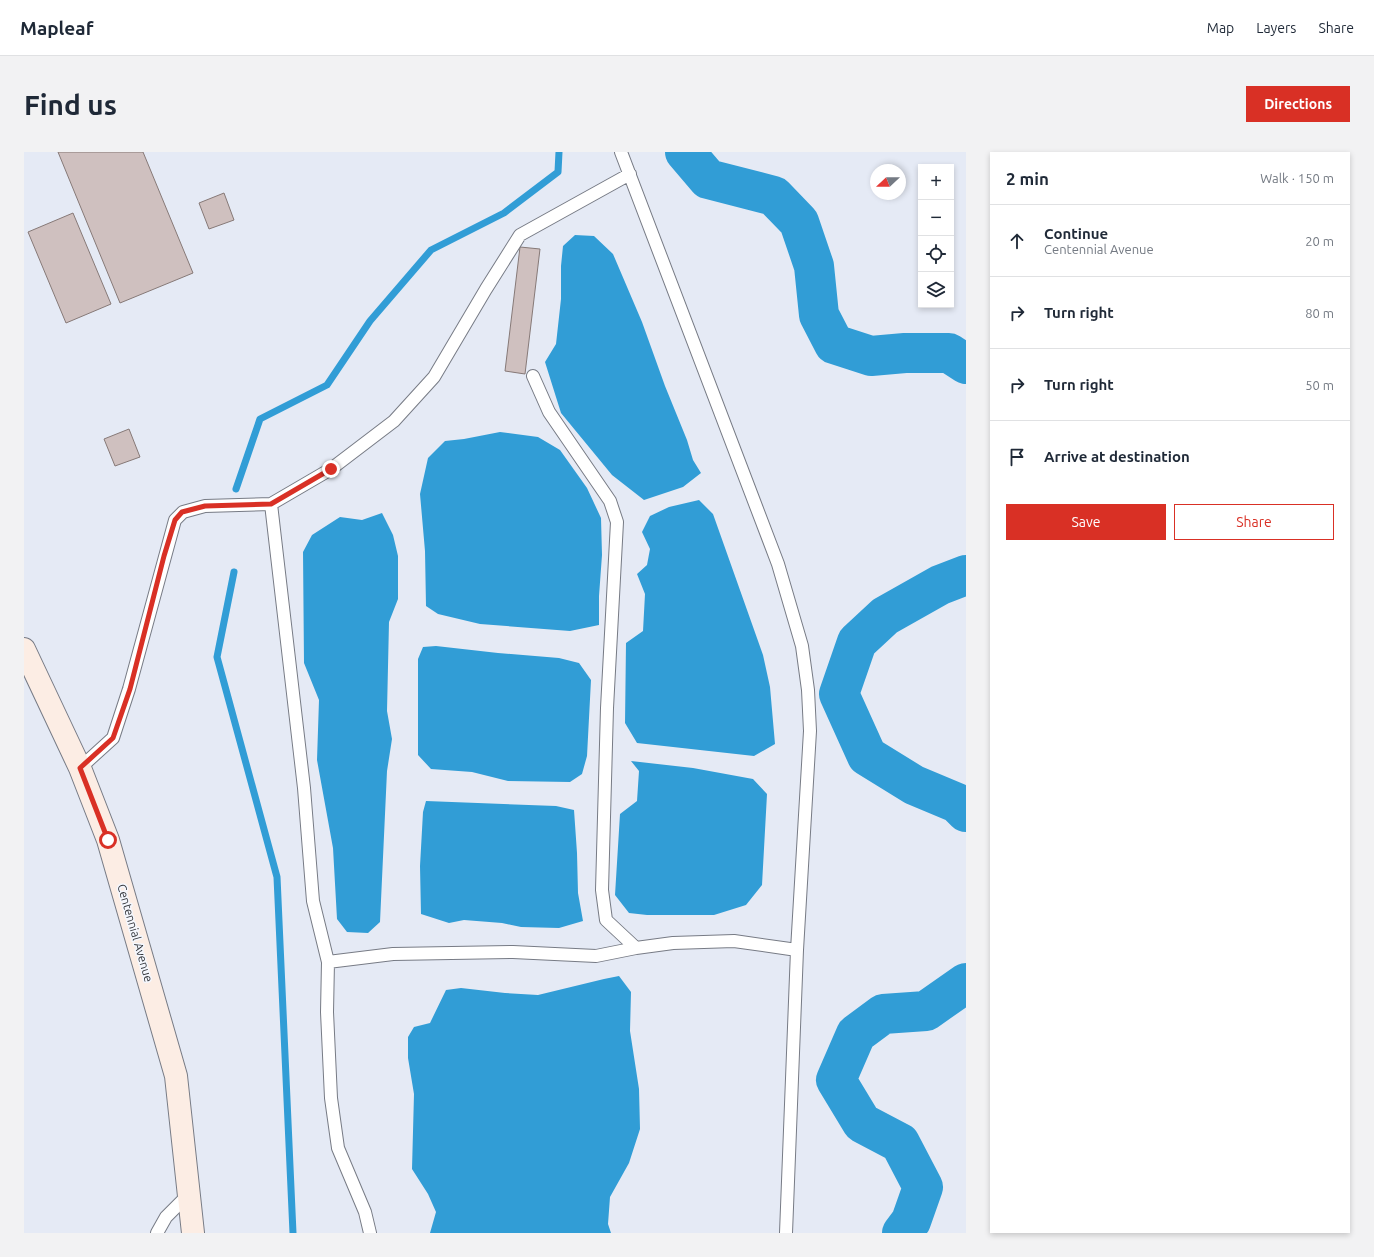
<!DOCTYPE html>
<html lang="en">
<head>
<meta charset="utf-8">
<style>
  body { margin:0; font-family:Ubuntu,sans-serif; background:#f2f2f3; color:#1f2937 }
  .controls { position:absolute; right:12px; top:12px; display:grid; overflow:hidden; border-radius:0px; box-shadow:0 2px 6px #0003 }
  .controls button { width:36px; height:36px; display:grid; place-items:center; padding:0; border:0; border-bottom:1px solid #e0e1e3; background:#fff; color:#1f2937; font:20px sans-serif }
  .compass { position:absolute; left:846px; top:12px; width:36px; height:36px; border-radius:50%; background:#fff; box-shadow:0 2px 6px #0003; rotate:248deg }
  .stop { position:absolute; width:12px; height:12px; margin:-9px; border:3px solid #d93025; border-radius:50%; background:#fff }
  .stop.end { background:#d93025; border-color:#fff; box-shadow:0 1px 4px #0008 }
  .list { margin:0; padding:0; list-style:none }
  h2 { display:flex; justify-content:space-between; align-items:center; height:52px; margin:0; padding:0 16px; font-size:17px }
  h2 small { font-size:13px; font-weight:400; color:#747a83 }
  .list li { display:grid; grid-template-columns:26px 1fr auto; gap:12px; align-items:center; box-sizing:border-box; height:72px; padding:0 16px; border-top:1px solid #e0e1e3 }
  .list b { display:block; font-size:15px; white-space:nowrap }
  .list p { margin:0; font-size:13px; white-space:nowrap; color:#747a83 }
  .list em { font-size:13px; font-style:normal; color:#747a83 }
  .actions { display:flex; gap:8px; padding:12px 16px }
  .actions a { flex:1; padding:9px 0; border:1px solid #d93025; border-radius:0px; text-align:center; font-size:14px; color:#d93025 }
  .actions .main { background:#d93025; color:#fff }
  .icon { flex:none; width:22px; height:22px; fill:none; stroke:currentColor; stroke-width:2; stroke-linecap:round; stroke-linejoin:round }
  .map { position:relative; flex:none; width:942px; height:1081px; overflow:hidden; border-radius:0px }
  header { display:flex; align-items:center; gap:24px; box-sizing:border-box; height:56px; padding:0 20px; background:#fff; border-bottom:1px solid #e0e1e3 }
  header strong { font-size:19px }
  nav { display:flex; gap:22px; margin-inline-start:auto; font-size:14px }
  .intro { display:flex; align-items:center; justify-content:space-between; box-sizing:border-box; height:96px; padding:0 24px }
  h1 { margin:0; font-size:28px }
  .button { padding:10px 18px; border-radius:0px; background:#d93025; color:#fff; font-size:14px; font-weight:700 }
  main { display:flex; gap:24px; padding:0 24px }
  aside { flex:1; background:#fff; border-radius:0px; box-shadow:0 2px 6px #0003 }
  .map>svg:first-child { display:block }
</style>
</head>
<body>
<header>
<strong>Mapleaf</strong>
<nav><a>Map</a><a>Layers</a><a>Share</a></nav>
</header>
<div class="intro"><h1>Find us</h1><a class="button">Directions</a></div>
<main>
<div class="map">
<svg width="942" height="1081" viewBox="0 0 942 1081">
  <rect width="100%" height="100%" fill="#e5eaf5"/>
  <!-- water -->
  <path fill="#319dd6" d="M551,83L570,84L589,102L618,170L641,234L663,288L669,308L677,321L659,335L620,348L588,323L537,261L521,210L532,192L537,147V114L539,94Z
    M476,280L514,285L536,298L563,336L577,366L578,403L575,444V473L546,479L456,472L414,462L402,454L401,399L396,342L404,306L421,289L440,287Z
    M675,348L689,362L739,503L746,535L751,592L730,604L613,591L601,571L602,491L619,479L621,442L613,422L623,413L626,397L618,380L626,364L645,355Z
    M358,361L369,383L374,404V447L365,470L363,559L368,587L363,619L356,770L344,781L323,780L313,767L309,696L293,608L295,548L280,511L279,400L288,383L316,365L338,368Z
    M412,494L474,501L535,506L555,511L567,528L563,604L558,622L546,630L484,629L448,620L407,617L394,603V507L399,495Z
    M607,609L669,616L729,627L743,642L738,733L722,753L690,763H623L605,761L591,743L596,662L613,649L615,619Z
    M402,649L532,654L550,658L553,701L554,741L559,769L535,776L497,775L478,771L440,768L425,771L397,762L396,714L399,660Z
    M595,824L607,840L606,879L615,937L616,977L605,1011L586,1045L584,1072L587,1081H406L412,1060L404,1042L388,1017L390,942L384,906V885L390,875L406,871L422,838L437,836L481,841L514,843L580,827Z"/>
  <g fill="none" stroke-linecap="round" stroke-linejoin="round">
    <!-- stream -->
    <path stroke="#319dd6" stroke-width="7" d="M212,337L236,267L303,233L346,169L407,98L480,61L534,20L535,0
      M210,420L193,505L253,725L269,1081"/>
    <!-- river -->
    <path stroke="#319dd6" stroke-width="40" d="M661,0L684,27L750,44L775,70L790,114L795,163L810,192L847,204L881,201H925L942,212
      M942,423L916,433L861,464L833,490L815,542L843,604L890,633L933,651L942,660
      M878,1081L887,1069L899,1035L876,991L838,971L812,928L832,882L859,862L902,859L942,831"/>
  </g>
  <!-- building -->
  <path fill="#cfc0bf" stroke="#867977" d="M34,0H119L169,121L96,151Z
    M200,41L210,68L185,77L175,51Z
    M49,61L87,152L42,171L4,80Z
    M496,95L516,97L501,222L481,219Z
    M105,277L116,305L91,314L80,287Z"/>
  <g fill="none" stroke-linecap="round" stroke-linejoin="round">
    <defs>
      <path id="lane" d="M597,0L754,412L778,494L784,538L786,579L773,798L762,1081
        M509,224L525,260L586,349L593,370L583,556L578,738L582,768L612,796
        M247,352L280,636L289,749L304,810L303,860L307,946L314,996L341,1060L346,1081
        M56,616L89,586L105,537L151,368L159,360L181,354L247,352L307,317L370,269L410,225L462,137L496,83L606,22
        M304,810L369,802L489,800L572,804L612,796L649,791L710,789L773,798
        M133,1081L142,1065L165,1042"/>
      <path id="secondary" d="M0,497L56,616L84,688L152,924L169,1081"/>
    </defs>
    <!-- lane casing -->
    <use href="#lane" stroke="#777b85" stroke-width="14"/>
    <!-- secondary casing -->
    <use href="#secondary" stroke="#777b85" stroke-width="24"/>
    <!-- lane -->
    <use href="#lane" stroke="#fff" stroke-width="12"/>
    <!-- secondary -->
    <use href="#secondary" stroke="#fcede4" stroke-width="22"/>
  </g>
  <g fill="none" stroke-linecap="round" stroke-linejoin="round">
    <!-- route -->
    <path stroke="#d93025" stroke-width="5" d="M84,688L56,616L89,586L106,537L140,404L151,368L158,360L181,354L247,352L307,317"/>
  </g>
  <g text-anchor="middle" stroke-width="3" stroke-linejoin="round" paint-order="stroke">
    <!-- street labels -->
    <g font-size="12" fill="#35373c" stroke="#f4f7fe">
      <text transform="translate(111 781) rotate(74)" y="4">Centennial Avenue</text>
    </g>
  </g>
</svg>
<div class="controls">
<button>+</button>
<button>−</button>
<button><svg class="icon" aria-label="locate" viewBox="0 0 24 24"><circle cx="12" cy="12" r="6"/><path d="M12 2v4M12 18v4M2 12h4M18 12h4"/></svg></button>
<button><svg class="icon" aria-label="layers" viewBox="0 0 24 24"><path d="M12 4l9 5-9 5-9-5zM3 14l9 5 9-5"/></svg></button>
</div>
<svg class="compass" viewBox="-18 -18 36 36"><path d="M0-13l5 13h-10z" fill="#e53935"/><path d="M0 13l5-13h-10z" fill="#747a83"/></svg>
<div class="stop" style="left:84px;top:688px"></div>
<div class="stop end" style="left:307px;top:317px"></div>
</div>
<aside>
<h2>2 min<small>Walk · 150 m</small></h2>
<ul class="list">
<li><svg class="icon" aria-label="ahead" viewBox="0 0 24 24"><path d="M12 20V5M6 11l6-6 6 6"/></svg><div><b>Continue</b><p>Centennial Avenue</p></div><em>20 m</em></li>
<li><svg class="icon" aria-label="right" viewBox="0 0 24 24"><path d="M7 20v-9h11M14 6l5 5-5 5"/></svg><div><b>Turn right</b></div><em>80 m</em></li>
<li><svg class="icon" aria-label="right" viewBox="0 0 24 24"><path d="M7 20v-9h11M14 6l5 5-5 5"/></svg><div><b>Turn right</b></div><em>50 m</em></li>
<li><svg class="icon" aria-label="arrive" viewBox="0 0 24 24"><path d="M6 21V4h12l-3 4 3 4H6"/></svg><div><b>Arrive at destination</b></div></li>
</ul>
<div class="actions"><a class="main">Save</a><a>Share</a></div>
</aside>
</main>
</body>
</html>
